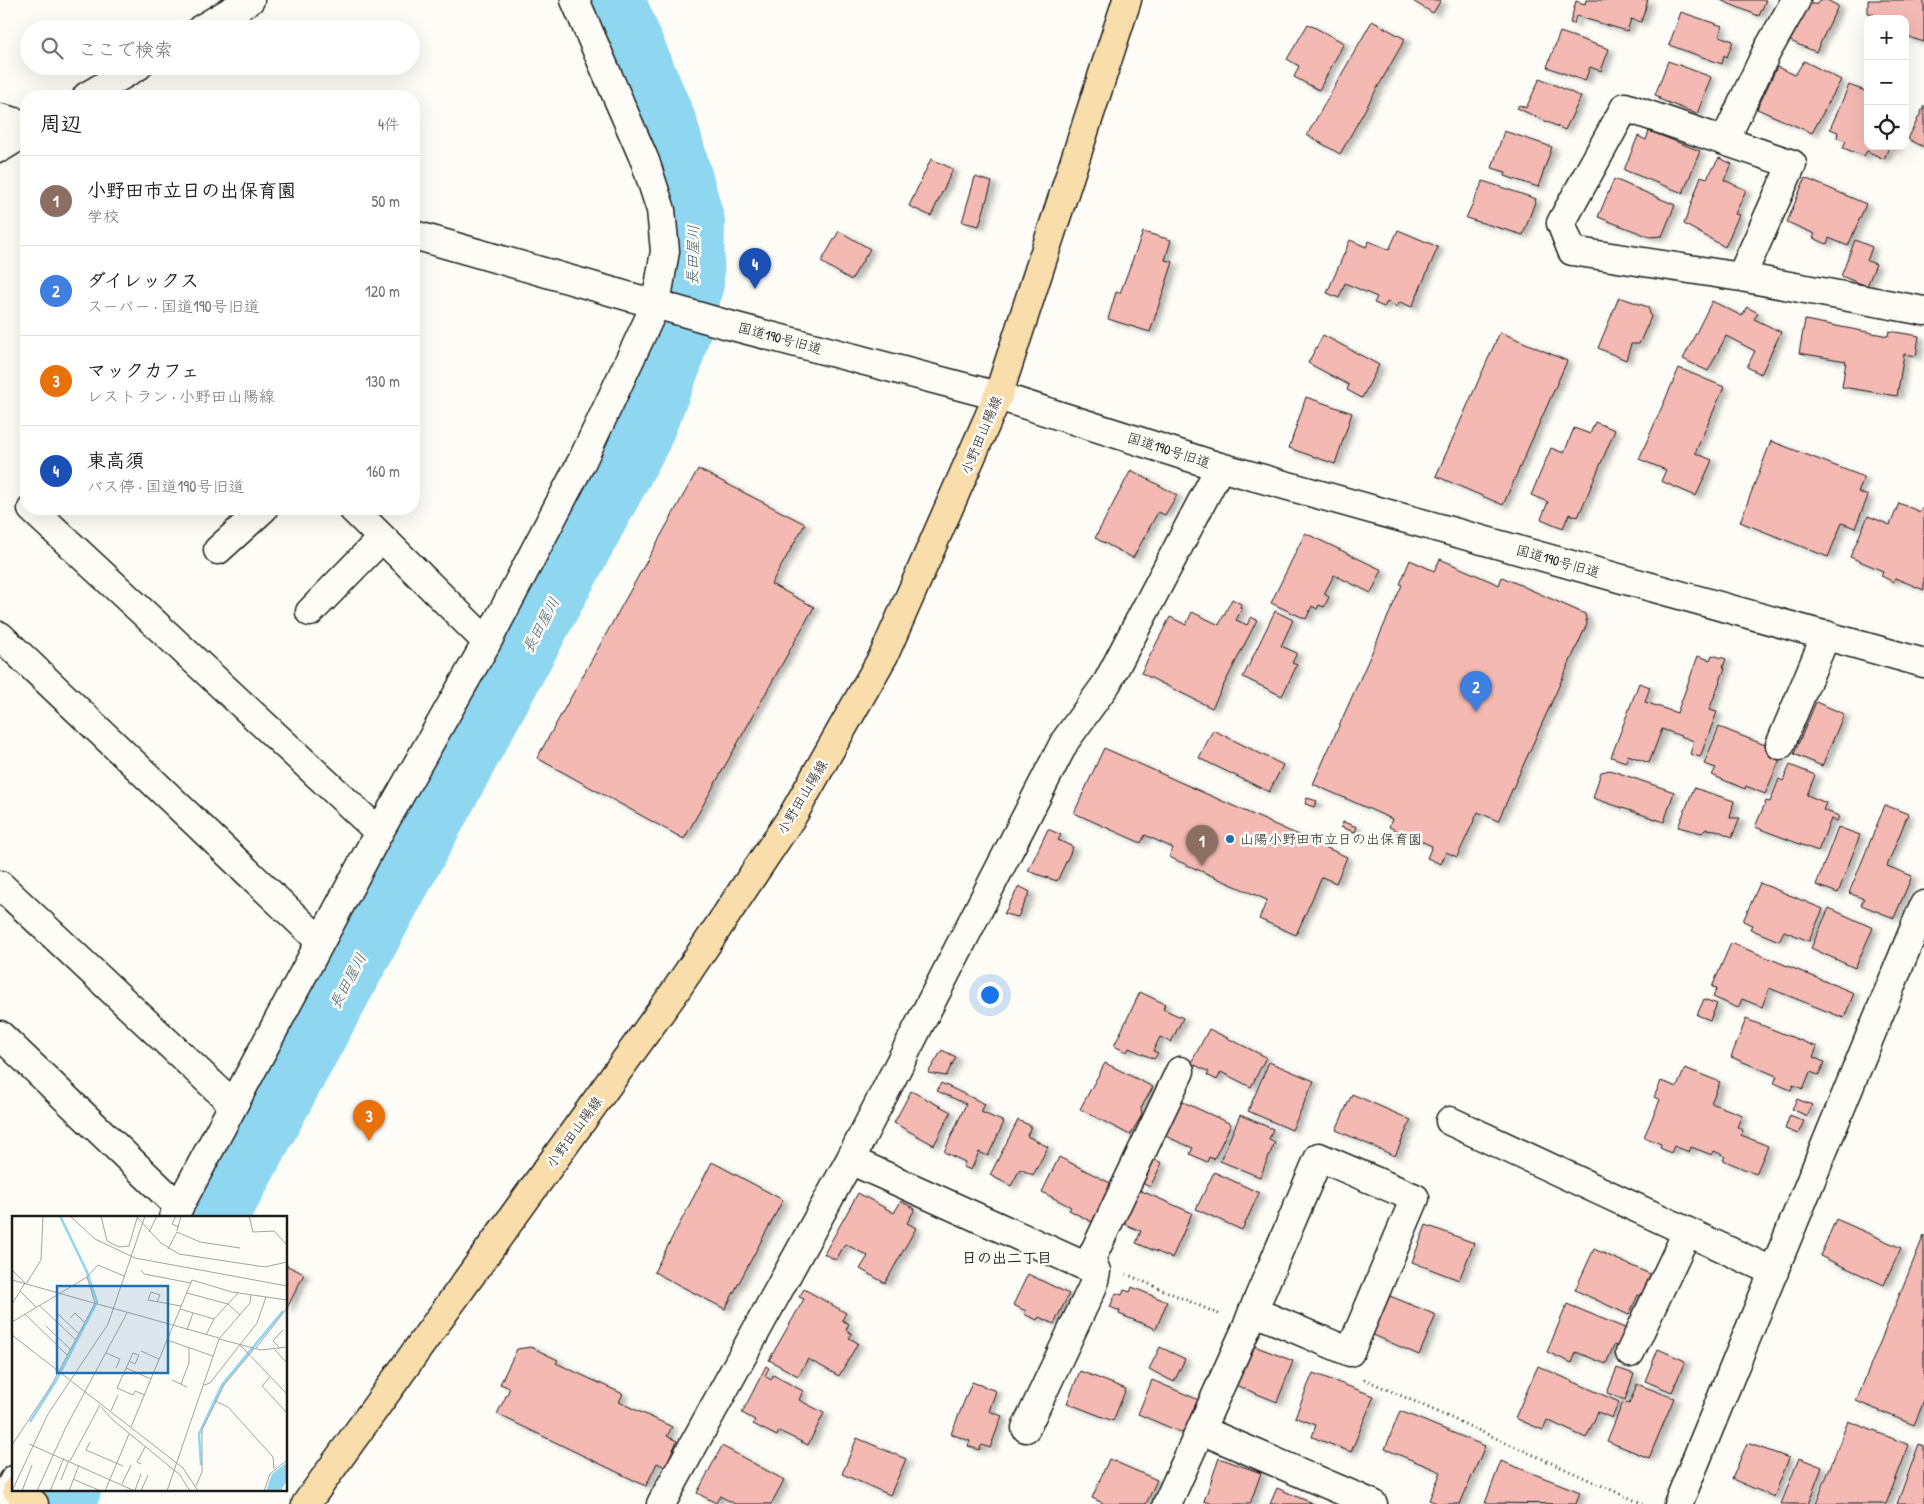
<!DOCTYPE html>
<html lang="ja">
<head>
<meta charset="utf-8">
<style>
  body { margin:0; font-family:"Patrick Hand","Klee One",sans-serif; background:#f2f2f2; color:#202124 }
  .controls { position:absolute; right:15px; top:15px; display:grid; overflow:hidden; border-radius:10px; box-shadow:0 5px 20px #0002 }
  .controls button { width:45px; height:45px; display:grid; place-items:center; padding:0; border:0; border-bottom:1px solid #e0e0e0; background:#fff; color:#202124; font:25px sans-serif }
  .you { position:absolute; left:989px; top:994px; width:18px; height:18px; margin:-12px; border:4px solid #fff; border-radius:50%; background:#1a73e8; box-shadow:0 0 0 8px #1a73e833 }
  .badge { display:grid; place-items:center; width:32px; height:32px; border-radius:50%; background:#ea580c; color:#fff; font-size:16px; font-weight:700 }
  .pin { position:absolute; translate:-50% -41px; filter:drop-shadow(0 1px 2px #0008) }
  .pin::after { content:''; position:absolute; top:26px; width:18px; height:15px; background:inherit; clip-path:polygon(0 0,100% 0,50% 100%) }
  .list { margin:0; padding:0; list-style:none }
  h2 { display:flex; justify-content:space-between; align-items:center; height:65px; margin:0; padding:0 20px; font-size:21px }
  h2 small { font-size:16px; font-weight:400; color:#757577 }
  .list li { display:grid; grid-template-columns:32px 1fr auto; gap:15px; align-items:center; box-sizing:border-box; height:90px; padding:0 20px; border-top:1px solid #e0e0e0 }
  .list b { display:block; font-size:19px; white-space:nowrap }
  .list p { margin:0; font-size:16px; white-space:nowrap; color:#757577 }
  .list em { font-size:16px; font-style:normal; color:#757577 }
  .icon { flex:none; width:28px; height:28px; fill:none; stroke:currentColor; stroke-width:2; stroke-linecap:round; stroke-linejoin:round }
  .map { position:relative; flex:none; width:1924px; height:1504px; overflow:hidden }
  .search { position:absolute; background:#fff; box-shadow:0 5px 20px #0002; left:20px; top:20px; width:400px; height:55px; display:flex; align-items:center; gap:12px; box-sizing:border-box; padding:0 18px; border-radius:28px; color:#757577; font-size:19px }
  .panel { position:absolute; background:#fff; box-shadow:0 5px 20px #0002; left:20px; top:90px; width:400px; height:425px; border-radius:20px }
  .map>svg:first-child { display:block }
</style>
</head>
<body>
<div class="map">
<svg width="1924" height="1504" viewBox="0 0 1924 1504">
  <defs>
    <filter id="shadow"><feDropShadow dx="5.5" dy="3" stdDeviation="2.5" flood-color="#0004"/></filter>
  </defs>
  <rect width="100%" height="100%" fill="#fdfcf7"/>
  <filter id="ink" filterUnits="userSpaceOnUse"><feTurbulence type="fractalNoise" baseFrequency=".02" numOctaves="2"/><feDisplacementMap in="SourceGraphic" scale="10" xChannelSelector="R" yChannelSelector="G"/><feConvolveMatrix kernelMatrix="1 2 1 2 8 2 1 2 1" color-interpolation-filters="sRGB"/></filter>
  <g filter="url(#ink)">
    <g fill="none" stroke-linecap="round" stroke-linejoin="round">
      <!-- river -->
      <path stroke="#8fd7f1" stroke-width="58" d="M219,1218L642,438L673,362L695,284L696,222L669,126L616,0
        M64,1504L72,1490"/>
    </g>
    <!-- building -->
    <path fill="#f4b9b3" stroke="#1c1c1c" filter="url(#shadow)" d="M1411,0H1441L1433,13Z
      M1586,0H1648L1641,22L1631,19L1627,31L1576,16L1574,24L1570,23L1576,1L1585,4Z
      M1720,0H1766L1759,16Z
      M1820,0H1827L1838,6L1816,52L1790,41L1810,4H1818Z
      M1868,0H1924V42L1905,36V19H1891L1868,13Z
      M1681,12L1722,26L1719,36L1733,41L1727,57L1724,55L1722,64L1669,45Z
      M1372,21L1405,39L1340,154L1307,135Z
      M1308,24L1344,43L1319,90L1294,77L1299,66L1287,59Z
      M1560,32L1609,49L1601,71L1590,67L1585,81L1547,67Z
      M1668,61L1711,77L1697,114L1659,99L1660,97L1655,95Z
      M1804,61L1841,80L1812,133L1757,109L1777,67L1795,75Z
      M1540,78L1581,97L1565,130L1517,108L1519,105L1526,108Z
      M1849,85L1868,92V146H1897L1895,149L1889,147L1884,159L1867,151L1864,156L1843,148L1846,141L1837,138L1838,132L1830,129Z
      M1924,106V147L1908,139Z
      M1504,131L1552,147L1538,187L1505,176L1506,172L1492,168Z
      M1649,131L1700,151L1683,193L1624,170L1638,136L1646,140Z
      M1719,158L1732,164L1724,180L1746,190L1735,214L1739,215L1725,247L1684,224L1701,176L1707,178Z
      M931,159L953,169L931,216L909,206Z
      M975,177L992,182L979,226L962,222Z
      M1805,178L1866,204L1848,246L1829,238L1827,244L1813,238L1815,234L1787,222Z
      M1614,179L1675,205L1662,236L1650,237L1598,217Z
      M1483,181L1536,199L1523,235L1466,218Z
      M1398,230L1438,247L1412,307L1400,302L1397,307L1387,302L1384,307L1374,303L1377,297L1345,283L1339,298L1327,293L1350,240L1366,247L1369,241L1389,250Z
      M839,231L870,249L851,280L821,262Z
      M1143,232L1171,240L1165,260L1173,262L1150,332L1108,319L1116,292L1120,293Z
      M1855,240L1872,247L1867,261L1876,264L1867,286L1841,276Z
      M1619,297L1648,307L1651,317L1639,344H1631L1626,360L1598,348Z
      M1712,301L1742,316L1747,307L1758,313L1754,319L1781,332L1761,374L1747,367L1755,351L1726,336L1708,371L1683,359Z
      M1805,320L1888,336L1889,331L1919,336L1916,356L1904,354L1897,396L1842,387L1846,361L1799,353Z
      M1500,332L1567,361L1503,505L1436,476Z
      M1323,335L1379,365L1362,398L1347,390L1349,385L1308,363Z
      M1679,368L1724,387L1695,453L1712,460L1696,496L1661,481L1666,470L1639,459Z
      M1306,397L1352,413L1335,464L1289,448Z
      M1595,422L1615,430L1578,517L1569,514L1563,528L1541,519L1548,502L1531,495L1551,448L1564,453L1574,428L1590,434Z
      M1771,441L1864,477L1858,492L1868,496L1855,528L1842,523L1828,557L1740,522Z
      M698,469L805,524L771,584L814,607L684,839L537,758Z
      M1131,470L1177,495L1165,515L1158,512L1133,558L1095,538Z
      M1899,503L1920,512L1922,507L1924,508V590L1895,578L1894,582L1881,576L1883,571L1850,557L1868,516L1890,525Z
      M1305,533L1382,570L1371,593L1334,575L1324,594L1329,597L1324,607L1319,605L1317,609L1312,606L1306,619L1271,603Z
      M1440,559L1499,585L1502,577L1585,614L1587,624L1498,821L1478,812L1457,857L1446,852L1441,864L1427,858L1432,846L1389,827L1392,819L1313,784L1402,585L1400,584L1410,560L1434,571Z
      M1232,599L1241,604L1240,608L1242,609L1236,620L1247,625L1251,617L1257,620L1212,708L1141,673L1170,617L1186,625L1192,612L1219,625Z
      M1275,611L1293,620L1281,646L1297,653L1292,663L1297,665L1282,696L1243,677Z
      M1712,655L1726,659L1723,667L1725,668L1709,710L1717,712L1700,757L1690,754L1694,741L1662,729L1649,763L1628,755L1626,762L1611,757L1639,683L1650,687L1645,702L1677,713L1698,656L1710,660Z
      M1816,702L1844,714L1822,766L1794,754Z
      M1719,727L1783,752L1765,794L1746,786L1745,789L1712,775L1716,768L1704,764Z
      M1213,730L1283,765L1269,792L1199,758Z
      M1104,748L1347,857L1336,883L1322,877L1296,935L1259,919L1267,900L1169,857L1173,848L1145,835L1141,843L1074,813Z
      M1790,765L1815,775L1807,795L1826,803L1823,810L1839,816L1837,821L1831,819L1818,851L1755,827L1766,801L1770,802L1779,779L1783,781Z
      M1610,770L1674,792L1664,822L1593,798L1601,772Z
      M1694,788L1734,801L1730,818H1740L1732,837L1716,830L1706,829L1702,833L1678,827Z
      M1307,798L1317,801L1314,807L1305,804Z
      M1885,805L1908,814L1887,866L1912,876L1894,918L1861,905L1864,899L1849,893Z
      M1343,822L1357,827L1355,832L1341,827Z
      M1838,827L1860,835L1838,893L1816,885Z
      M1048,829L1061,835L1058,840L1073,847L1057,881L1028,871Z
      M1760,883L1823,909L1809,941L1784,931L1779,941L1750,929L1752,925L1743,921Z
      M1019,886L1030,892L1018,917L1004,914Z
      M1829,908L1873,928L1855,968L1811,948Z
      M1731,943L1854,993L1844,1018L1769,988L1762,1007L1742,999L1738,1008L1713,997L1717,988L1712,987Z
      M1140,992L1165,1004L1163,1009L1183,1018L1171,1042L1160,1037L1153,1051L1158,1053L1154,1059L1129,1048L1127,1052L1114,1046Z
      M1704,999L1717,1004L1710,1020L1697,1015Z
      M1746,1019L1817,1047L1813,1057L1824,1062L1819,1075L1810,1072L1803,1089L1793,1085L1791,1090L1774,1083L1777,1076L1731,1057Z
      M1209,1029L1266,1057L1251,1087L1221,1072L1217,1080L1207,1075L1209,1072L1191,1063Z
      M942,1050L956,1057L946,1076L928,1073Z
      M1269,1062L1314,1081L1292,1130L1248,1111Z
      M1105,1063L1153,1087L1141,1108L1142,1115L1130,1135L1080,1109Z
      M1685,1068L1720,1082L1711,1103L1742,1115L1737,1127L1743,1130L1741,1135L1768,1146L1756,1174L1723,1160L1725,1156L1714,1151L1712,1155L1691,1147L1689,1152L1674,1146L1671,1153L1660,1148L1661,1144L1644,1137L1660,1100L1654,1097L1661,1081L1677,1087Z
      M941,1083L985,1104L981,1112L1004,1122L988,1156L979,1152L971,1170L963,1167L965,1162L944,1152L966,1104L937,1091Z
      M911,1091L951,1112L934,1145L894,1123Z
      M1352,1094L1411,1120L1395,1156L1336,1130Z
      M1797,1099L1812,1105L1807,1116L1792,1109Z
      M1181,1101L1231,1124L1214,1159L1209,1157L1207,1162L1190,1154L1193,1148L1165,1136Z
      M1240,1115L1273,1129L1269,1139L1275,1142L1260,1177L1220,1161Z
      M1790,1115L1804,1121L1798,1134L1785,1129Z
      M1018,1120L1031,1126L1027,1136L1048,1147L1033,1175L1020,1169L1011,1186L990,1175Z
      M1059,1157L1112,1184L1092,1222L1069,1210L1071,1207L1042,1192Z
      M1151,1158L1162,1163L1150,1187L1140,1182Z
      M712,1162L783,1200L725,1309L654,1272Z
      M1214,1172L1259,1193L1242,1230L1196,1209Z
      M1137,1189L1192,1213L1172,1258L1136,1243L1141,1231L1122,1223Z
      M858,1193L894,1213L901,1201L915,1209L907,1223L916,1228L885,1283L860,1269L868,1256L845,1244L836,1260L824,1254Z
      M1836,1219L1901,1248L1884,1285L1820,1256Z
      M1426,1225L1474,1243L1459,1280L1412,1262Z
      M1924,1235V1401L1914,1425L1856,1401Z
      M1594,1249L1652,1275L1642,1296L1638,1295L1629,1315L1575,1290Z
      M286,1265L304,1274L286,1310Z
      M1028,1274L1069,1294L1054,1324L1039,1317L1037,1320L1024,1314L1026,1311L1013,1305Z
      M1132,1287L1167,1302L1156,1329L1119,1314L1120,1311L1110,1307L1116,1293L1122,1295L1124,1290L1130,1292Z
      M804,1289L846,1313L842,1320L849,1324L846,1330L852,1334L849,1338L858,1343L839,1376L808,1359L798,1376L769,1360L804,1299L799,1297Z
      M1385,1294L1436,1315L1419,1355L1369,1333Z
      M1567,1304L1627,1329L1619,1347L1614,1345L1606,1364L1576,1352L1572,1363L1547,1352Z
      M1249,1344L1293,1361L1277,1402L1233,1384Z
      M531,1347L558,1360L556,1363L623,1394L619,1402L672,1427L667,1436L677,1441L665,1467L657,1463L646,1486L497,1414L510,1388L500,1384L517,1349Z
      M1160,1347L1185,1359L1174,1382L1149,1369Z
      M1658,1349L1685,1361L1672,1392L1645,1381Z
      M766,1366L769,1368L765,1376L771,1380L773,1375L803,1391L799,1400L824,1413L808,1445L779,1431L777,1436L753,1424L755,1420L742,1413Z
      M1538,1366L1619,1402L1612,1418L1598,1412L1586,1438L1547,1420L1543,1430L1515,1418Z
      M1617,1368L1634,1374L1625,1400L1607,1393Z
      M1080,1371L1126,1389L1113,1421L1067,1403Z
      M1313,1373L1374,1396L1351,1452L1312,1437L1316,1425L1295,1417Z
      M1152,1380L1199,1400L1185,1434L1138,1414Z
      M972,1382L996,1391L989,1411L1002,1416L990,1448L982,1445L979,1450L968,1446L970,1441L951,1434Z
      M1637,1384L1674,1398L1649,1458L1607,1441L1623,1402L1629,1404Z
      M1400,1411L1485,1446L1460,1504H1440L1429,1500L1441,1472L1385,1449Z
      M1848,1421L1909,1445L1886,1504H1816Z
      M857,1438L906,1459L890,1495L842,1474Z
      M1747,1443L1789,1458L1774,1497L1732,1479Z
      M1919,1444L1924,1446V1504H1897Z
      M722,1446L784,1480L771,1504H735L720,1496L716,1503L697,1493Z
      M1219,1458L1261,1473L1250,1504H1213L1204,1501Z
      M1799,1458L1822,1467L1808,1504H1781Z
      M1109,1459L1157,1480L1146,1504H1105L1092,1498Z
      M1501,1461L1580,1492L1576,1504L1485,1503Z
      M1277,1488L1314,1504H1270Z"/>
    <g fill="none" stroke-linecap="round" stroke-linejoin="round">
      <defs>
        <path id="minor" d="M201,29L250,0
          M87,96L138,66
          M1725,140L1767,51L1796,0
          M0,148L26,132
          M1741,277L1792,164L1625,107L1561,223L1572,251L1741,277L1924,311
          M32,509L379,832
          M353,509L487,642
          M218,550L263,509
          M310,612L382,538
          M0,636L320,941
          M1780,745L1826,635
          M0,885L233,1104
          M0,1035L179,1207
          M1450,1121L1774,1272
          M850,1160L1096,1271L1093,1286L1026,1428
          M173,1218L379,832L487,642L582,461L656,304L665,251L661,210L645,161L575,0
          M1096,1271L1091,1259L1180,1071
          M1630,1353L1687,1232
          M1201,1430L1373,1504
          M2,1504L14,1480
          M661,1504L850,1160L1065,741L1107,683L1220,467
          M1167,1504L1247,1327L1253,1311L1319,1157L1415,1198L1350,1352L1253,1311
          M1678,1504L1924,905"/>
        <path id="tertiary" d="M0,118L26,125
          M414,235L725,324L998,396L1220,467L1924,663"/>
        <path id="primary" d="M306,1504L674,993L793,815L884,655L998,396L1127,0"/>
        <path id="trunk" d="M17,1490L34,1504"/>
      </defs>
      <!-- minor casing -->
      <use href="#minor" stroke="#1c1c1c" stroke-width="31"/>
      <!-- tertiary casing -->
      <use href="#tertiary" stroke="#1c1c1c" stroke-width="31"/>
      <!-- primary casing -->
      <use href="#primary" stroke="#1c1c1c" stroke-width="31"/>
      <!-- trunk casing -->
      <use href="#trunk" stroke="#1c1c1c" stroke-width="31"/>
      <!-- path -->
      <path stroke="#1c1c1c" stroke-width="3" stroke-dasharray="1 4" stroke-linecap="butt" d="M1126,1274L1221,1315
        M1364,1379L1643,1504"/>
      <!-- minor -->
      <use href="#minor" stroke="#fdfcf7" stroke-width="28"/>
      <!-- tertiary -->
      <use href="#tertiary" stroke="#fdfcf7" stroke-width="28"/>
      <!-- primary -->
      <use href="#primary" stroke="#f9deab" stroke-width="28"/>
      <!-- trunk -->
      <use href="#trunk" stroke="#f9deab" stroke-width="28"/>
    </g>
  </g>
  <!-- markers -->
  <circle fill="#1f6fb2" stroke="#fdfcf7" stroke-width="2" cx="1230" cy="839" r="5"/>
  <g text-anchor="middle" stroke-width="5" stroke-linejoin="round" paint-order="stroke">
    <!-- street labels -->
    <g font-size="14" fill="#1c1c1c" stroke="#fdfcf7">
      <text transform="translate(780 338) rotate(15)" y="5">国道190号旧道</text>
      <text transform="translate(981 435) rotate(-67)" y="5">小野田山陽線</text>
      <text transform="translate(1169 450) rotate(18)" y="5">国道190号旧道</text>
      <text transform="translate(1558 561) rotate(16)" y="5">国道190号旧道</text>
      <text transform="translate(802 797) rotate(-59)" y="5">小野田山陽線</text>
      <text transform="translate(574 1132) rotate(-54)" y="5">小野田山陽線</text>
    </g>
    <!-- poi labels -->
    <g font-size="14" fill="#1c1c1c" stroke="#fdfcf7" text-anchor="start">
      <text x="1240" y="844">山陽小野田市立日の出保育園</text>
    </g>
    <!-- water labels -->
    <g font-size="15" font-style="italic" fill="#445d67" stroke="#fdfcf7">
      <text transform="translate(693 255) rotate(-89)" y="5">長田屋川</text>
      <text transform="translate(541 625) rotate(-62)" y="5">長田屋川</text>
      <text transform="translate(348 981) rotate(-62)" y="5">長田屋川</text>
    </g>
    <!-- neighbourhood labels -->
    <g font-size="15" font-weight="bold" fill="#1c1c1c" stroke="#fdfcf7">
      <text x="1007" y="1263">日の出二丁目</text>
    </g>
  </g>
  <!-- overview -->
  <g transform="translate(12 1216)">
    <rect width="275" height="275" fill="#fdfcf7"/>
    <path d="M275,246V264L269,275H254L260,258Z" fill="#8fd7f1"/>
    <path fill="none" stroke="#8fd7f1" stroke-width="2.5" d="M18,206L44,165L85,86L75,56L48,0M189,249L187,218L210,169L271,95"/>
    <path fill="none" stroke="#a3a29f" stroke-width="1" d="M58,0L83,23L123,42L275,70M89,0L95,25L107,31L117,30L125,2M124,0L149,27L167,38L253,51L275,46M164,0L160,8L167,11M237,0L241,16L262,15L275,29M165,15L169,0M137,16L145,0M156,33L165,16L188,26L228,32M0,54L13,67L0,88M129,54L132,58L179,67M0,64L207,122M14,68L29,44L31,0M8,75L24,91M175,77L216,88L228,99M145,86L148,79L139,76L136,84L169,90M27,89L64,124M168,93L202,103M13,98L55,139M46,98L67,118M58,102L63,97L73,107M0,106L75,61L86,49L112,60M34,110L59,134M175,114L181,97M0,119L171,252L186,275M194,119L202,103L226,77M207,123L249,134L275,131M155,124L201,140M228,129L275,178M244,132L275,92M268,132L261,125L271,114M263,134L275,147M129,135L147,143M94,137L108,143L104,152M117,145L123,148L127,139L121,137L105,172L121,179L123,175L133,179M114,152L139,163M258,161L250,170L275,197M160,164L175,171M169,168L177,147V132M192,169L198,167L245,107L254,81M203,185L216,191L261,241L262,253M89,191L102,205L168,259L178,275M99,195L106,179M119,211L180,64L220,76L275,84M78,226L74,234L111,250M17,228L123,275M0,229L39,170L83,87L75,61M58,245L88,189M129,248L125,246L133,231M61,263L89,275M49,264L57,244M110,268L119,249M184,270L190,256V214L212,169L242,133M123,274L129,258M0,275L36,198L96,108L133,0M10,275L20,249M25,275L53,213L115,97M38,275L52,242M57,275L67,249M93,275L117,218M129,275L136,259M155,275L207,123L238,87L239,79M252,275L258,258L275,244"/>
    <path fill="#1f6fb2" fill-opacity="0.15" stroke="#1f6fb2" stroke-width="2.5" d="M45,70H156V157H45Z"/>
    <rect width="275" height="275" fill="none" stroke="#1c1c1c" stroke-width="2.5"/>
  </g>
</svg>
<div class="controls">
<button>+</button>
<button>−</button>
<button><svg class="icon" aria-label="locate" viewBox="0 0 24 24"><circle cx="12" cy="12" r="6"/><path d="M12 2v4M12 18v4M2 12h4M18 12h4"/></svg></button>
</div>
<div class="you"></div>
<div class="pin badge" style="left:1202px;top:866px;background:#8d6e63">1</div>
<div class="pin badge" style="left:1476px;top:712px;background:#3f7fe0">2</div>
<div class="pin badge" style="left:369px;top:1141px;background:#e8710a">3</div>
<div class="pin badge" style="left:755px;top:289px;background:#1a4fb4">4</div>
<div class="search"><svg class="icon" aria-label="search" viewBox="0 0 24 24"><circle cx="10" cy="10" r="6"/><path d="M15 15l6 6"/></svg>ここで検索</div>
<section class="panel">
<h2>周辺<small>4件</small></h2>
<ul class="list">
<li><span class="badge" style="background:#8d6e63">1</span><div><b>小野田市立日の出保育園</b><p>学校</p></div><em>50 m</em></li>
<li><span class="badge" style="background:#3f7fe0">2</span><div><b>ダイレックス</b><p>スーパー · 国道190号旧道</p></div><em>120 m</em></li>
<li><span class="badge" style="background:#e8710a">3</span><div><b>マックカフェ</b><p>レストラン · 小野田山陽線</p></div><em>130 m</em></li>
<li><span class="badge" style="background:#1a4fb4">4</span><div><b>東高須</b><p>バス停 · 国道190号旧道</p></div><em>160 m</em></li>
</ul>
</section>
</div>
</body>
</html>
